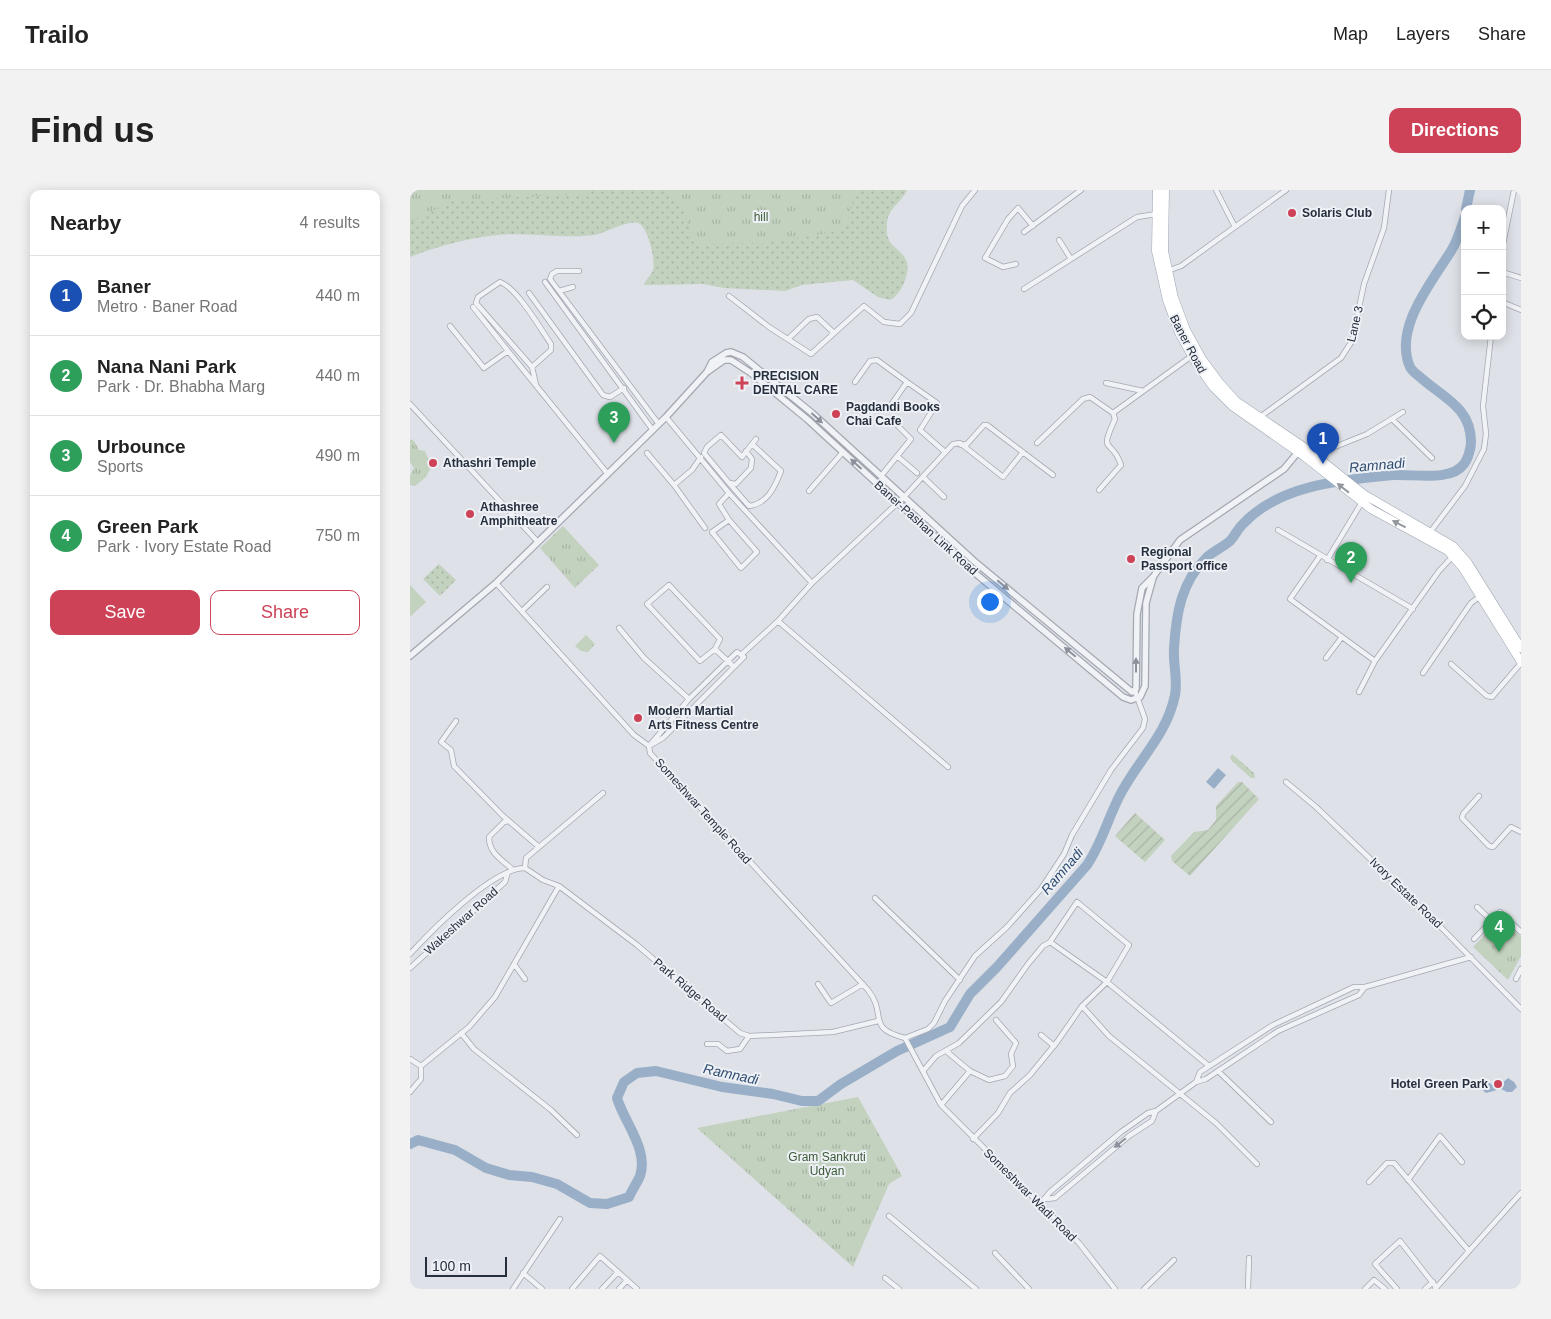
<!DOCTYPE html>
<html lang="en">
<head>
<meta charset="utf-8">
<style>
  body { margin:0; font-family:Arial,sans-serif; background:#f2f2f2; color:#222 }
  .controls { position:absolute; right:15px; top:15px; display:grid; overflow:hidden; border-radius:10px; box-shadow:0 2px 12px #0003 }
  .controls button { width:45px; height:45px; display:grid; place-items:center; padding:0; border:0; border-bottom:1px solid #e0e0e0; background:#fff; color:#222; font:25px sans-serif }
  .scale { position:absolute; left:15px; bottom:12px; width:82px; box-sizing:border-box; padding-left:5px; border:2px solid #272f3e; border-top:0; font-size:14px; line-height:18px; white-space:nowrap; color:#272f3e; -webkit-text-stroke:4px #edf0f5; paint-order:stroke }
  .you { position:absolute; left:579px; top:411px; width:18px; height:18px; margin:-12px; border:4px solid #fff; border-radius:50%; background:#1a73e8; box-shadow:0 0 0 8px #1a73e833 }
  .badge { display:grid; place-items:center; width:32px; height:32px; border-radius:50%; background:#cd4257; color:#fff; font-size:16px; font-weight:700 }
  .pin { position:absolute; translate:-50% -41px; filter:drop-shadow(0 1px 2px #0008) }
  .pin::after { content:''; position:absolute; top:26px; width:18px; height:15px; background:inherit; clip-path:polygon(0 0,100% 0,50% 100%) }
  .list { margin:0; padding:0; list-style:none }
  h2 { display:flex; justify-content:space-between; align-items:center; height:65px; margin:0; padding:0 20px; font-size:21px }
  h2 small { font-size:16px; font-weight:400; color:#767676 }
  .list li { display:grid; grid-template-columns:32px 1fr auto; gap:15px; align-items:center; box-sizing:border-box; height:80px; padding:0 20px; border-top:1px solid #e0e0e0 }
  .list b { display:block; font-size:19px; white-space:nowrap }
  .list p { margin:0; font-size:16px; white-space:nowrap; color:#767676 }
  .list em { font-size:16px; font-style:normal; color:#767676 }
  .actions { display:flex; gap:10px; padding:15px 20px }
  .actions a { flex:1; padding:11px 0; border:1px solid #cd4257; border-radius:10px; text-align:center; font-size:18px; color:#cd4257 }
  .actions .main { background:#cd4257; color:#fff }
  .icon { flex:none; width:28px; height:28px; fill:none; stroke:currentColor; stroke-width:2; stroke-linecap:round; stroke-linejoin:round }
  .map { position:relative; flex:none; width:1111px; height:1099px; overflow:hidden; border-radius:10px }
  header { display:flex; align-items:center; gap:30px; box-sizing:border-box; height:70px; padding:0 25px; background:#fff; border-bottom:1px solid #e0e0e0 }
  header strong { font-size:24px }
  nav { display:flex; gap:28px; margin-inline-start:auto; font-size:18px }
  .intro { display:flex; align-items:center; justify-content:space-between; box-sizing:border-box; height:120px; padding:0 30px }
  h1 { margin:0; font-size:35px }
  .button { padding:12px 22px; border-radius:10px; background:#cd4257; color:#fff; font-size:18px; font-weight:700 }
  main { display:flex; gap:30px; padding:0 30px }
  aside { flex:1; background:#fff; border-radius:10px; box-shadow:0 2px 12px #0003 }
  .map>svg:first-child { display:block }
</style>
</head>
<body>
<header>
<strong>Trailo</strong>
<nav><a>Map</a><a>Layers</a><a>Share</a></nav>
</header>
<div class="intro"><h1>Find us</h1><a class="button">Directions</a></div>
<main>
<aside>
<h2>Nearby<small>4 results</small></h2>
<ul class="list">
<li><span class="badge" style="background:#1a4fb4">1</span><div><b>Baner</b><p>Metro · Baner Road</p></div><em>440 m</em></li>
<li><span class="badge" style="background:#2e9e5b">2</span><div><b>Nana Nani Park</b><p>Park · Dr. Bhabha Marg</p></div><em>440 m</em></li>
<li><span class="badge" style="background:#2e9e5b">3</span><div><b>Urbounce</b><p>Sports</p></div><em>490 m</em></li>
<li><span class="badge" style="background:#2e9e5b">4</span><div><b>Green Park</b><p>Park · Ivory Estate Road</p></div><em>750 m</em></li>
</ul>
<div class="actions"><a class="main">Save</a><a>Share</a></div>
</aside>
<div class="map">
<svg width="1111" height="1099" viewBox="0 0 1111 1099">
  <defs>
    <pattern id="grass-dots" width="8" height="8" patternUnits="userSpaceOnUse" patternTransform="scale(1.25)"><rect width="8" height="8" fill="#c3d1bf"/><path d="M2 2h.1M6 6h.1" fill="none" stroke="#a8b4a5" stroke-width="1.8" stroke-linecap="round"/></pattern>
    <pattern id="park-tufts" width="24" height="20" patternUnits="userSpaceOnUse" patternTransform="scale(1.25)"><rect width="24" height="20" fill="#c3d1bf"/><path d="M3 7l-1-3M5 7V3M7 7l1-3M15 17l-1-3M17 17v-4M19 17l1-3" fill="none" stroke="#a8b4a5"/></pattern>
    <pattern id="garden-furrows" width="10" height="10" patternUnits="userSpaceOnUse" patternTransform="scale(1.25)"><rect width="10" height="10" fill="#c3d1bf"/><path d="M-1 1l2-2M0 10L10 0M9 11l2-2" fill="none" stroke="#a8b4a5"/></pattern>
  </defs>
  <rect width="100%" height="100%" fill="#dee1e7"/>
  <!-- grass -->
  <path fill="url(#grass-dots)" d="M0,0H497C492,12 478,18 477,33C474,59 492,56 497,73C500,84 490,106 480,110L468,107L443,90L392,95L375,101L314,98L293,94L234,95C235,90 241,86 243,80C246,71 238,39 230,34C220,28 197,43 184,45C152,49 120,42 88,45C58,48 28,56 0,67Z
    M29,374L46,390L30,406L13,389Z
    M822,564L844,583L845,588H841L822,571L820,568Z"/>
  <!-- park -->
  <path fill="url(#park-tufts)" d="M0,0H185L172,4L44,10L0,32Z
    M256,0H446L435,40L356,53L285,54L273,17Z
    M0,249L4,251L9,260L15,261L21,277L16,287L5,296L0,295V286L4,278L0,272Z
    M153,336L189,375L165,398L130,358Z
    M176,445L185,454L178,462L171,461L165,456Z
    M1091,727L1111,747V766L1098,790L1063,757Z
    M448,907L492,986L479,994L443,1077L287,938Z"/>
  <!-- garden -->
  <path fill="url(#garden-furrows)" d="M828,592H832L849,609L780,686L762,671L761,666L784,642L798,640L806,630V616Z
    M725,623L755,650L735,672L705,646Z"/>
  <!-- pitch -->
  <path fill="#c3d1bf" d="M0,395L16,412L0,427Z"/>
  <!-- water -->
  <path fill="#99afc8" d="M808,578L816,585L804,599L796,592Z
    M1072,888L1084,896L1090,895L1098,888L1104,892L1107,897L1102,902H1097L1091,899L1076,903L1069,897L1068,892Z"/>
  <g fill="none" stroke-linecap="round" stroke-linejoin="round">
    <!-- river -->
    <path stroke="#99afc8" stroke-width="10" d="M1056,19L1060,0
      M0,954L8,950L45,960L76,978L99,985L122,987L147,994L180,1013L197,1014L219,1007C222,1000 227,993 230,986C239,960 214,932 207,908L214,892L227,883L246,881L312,897L363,904L392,911H408L431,894L487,861L540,837L560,804L587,777L677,675C692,653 698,628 710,605C728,570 757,545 765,505C768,489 763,475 764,459C766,424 771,392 797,367C804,361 813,357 820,351C825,346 828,338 834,333C871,294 934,290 984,285C1004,284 1041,292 1054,274C1058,269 1061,258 1061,252C1061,217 1032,207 1010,187C1006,184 1002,181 1000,177C983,138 1022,92 1041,61C1048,50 1051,38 1055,27"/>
    <defs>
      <path id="minor" d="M806,0L825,37
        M614,42L671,0
        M649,50L661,69
        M1092,59L1104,0
        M606,74L593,77L575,68L598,29L608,18L623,36
        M169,81H147L142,84L140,89L248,233
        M757,81L771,76L876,0
        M1092,82L1111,88
        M135,92L242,239
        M614,99L727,27L747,24
        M149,101L163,97
        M119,103L193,205L200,207L214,198
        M319,106L359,137L401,164L454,116L474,132L490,134L501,123L552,16L565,0
        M1092,112L1111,120
        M63,117L98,161
        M40,136L74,178L98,161L197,283
        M378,149L399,129L407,127L424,143
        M122,177L66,113L68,107L90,92C107,98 130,138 141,154V160L122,177L126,195
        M445,192L460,171L467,170L497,192L479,218
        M497,192L527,213L510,240L535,262
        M696,193L733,201
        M0,214L127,351
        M256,227L319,303L402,393
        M850,227L931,168L942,151L954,94L974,38L979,0
        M982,229L1022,268
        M627,253L673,209L680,207L703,223L783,165
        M551,255L557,254L574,235H577L643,285
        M336,261L342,269L341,278L326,294L319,293L294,263L297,257L311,245L332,267L346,249
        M237,263L264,295
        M905,265L957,244L993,222
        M487,266L507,283
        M291,267L282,280L264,295L295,338
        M471,286L501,249L487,235
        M513,287L534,307
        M319,293L339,316C357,314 365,297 371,281L342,254
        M689,300L711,275C702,247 688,266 705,229L703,223
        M399,301L433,262
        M319,330L347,362L331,378L302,342Z
        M319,330L309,314L319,303
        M868,340L1003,419
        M1021,341L1055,296L1074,259L1076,244L1073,216L1081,146
        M910,366L880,409L965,471
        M917,370L952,312
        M86,393L224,545L239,556L240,563L458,800C478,825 455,838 495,848
        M259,395L310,449L305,459L290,471L237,414Z
        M112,421L137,397
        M368,431L538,577
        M209,438L234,468L279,509
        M305,459L324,477
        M327,462L334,467L253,548L239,556L279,509Z
        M331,465L368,431L402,393L494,307L543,254L550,253L593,287L613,262
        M916,468L932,447
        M1041,474L1077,506L1082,507L1111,473
        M1013,483L1061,413L1069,407
        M949,502L965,471L1029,381L1043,366
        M46,531L31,552L41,560L44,576L93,626L129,657
        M876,592L906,617L1020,726L1111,819
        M1069,606L1053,624L1052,628L1079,656L1083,657L1101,637L1111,642
        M98,631L94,632L79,647C79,663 91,669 102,679
        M115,678L133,690L149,696L227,755L330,843L339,846L423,842L468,831
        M115,678L116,668L193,603
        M465,708L550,790
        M1067,717L1082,731
        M1064,749L1090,722L1111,742
        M640,752L697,792L672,816L699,846L806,933L847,974
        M0,764C22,740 83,678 115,678
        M104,774L115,789
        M0,778L95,692L98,682
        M1106,789L1111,779
        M408,794L421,813L453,794
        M944,797H955L949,805L868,841L796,889L786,892L790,882L863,835Z
        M955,797L1061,767
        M51,843L64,859L141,920L167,945
        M631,845L644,856
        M495,848L518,839L524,833L535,811L565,766L597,737L631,699L654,664L662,645L701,580L733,538L735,529L725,501
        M495,848L531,915L669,1053L705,1099
        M297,854H308L317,861L330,859L339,846
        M536,861L560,881L579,890L595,886L603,876L601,864L606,853L586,830
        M0,869L11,876
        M11,876L59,837L85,807L149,696
        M514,880L526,866L549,853L591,812L618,774L633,756L640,752L667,712L719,755L697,792L799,876
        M808,881L861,932
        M0,902L11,889V876
        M531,915L560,881
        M563,949L588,923L600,903L620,885L647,852L672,816
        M998,990L1030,946L1052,972
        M959,992L977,973H984L1059,1061
        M637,1009L645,1008L719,946L742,931L746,921
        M629,1015L640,1002L711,942L738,923L746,921L786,892
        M479,1026L566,1099
        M585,1063L619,1099
        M113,1083L132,1099
        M475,1088L489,1099
        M217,1090L227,1099
        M103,1099L150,1029
        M162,1099L190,1066L217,1090L209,1099
        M192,1099L208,1082
        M734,1099L764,1070
        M838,1099L839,1068
        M955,1099L964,1090L975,1099
        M987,1099L965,1074L990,1051L1026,1097
        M1015,1099L1023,1092
        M1025,1099L1111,1003"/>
      <path id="tertiary" d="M297,182L314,170H321L341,183L397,229L559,378L713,507L721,510L730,507L735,496L736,413L743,388
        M0,466L86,393L256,227L297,182L302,172L316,163L321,162L333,167L402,223L564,371L722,502L726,499L727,424L732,398L743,387L770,350L874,279L888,262"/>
      <path id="primary" d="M747,0L746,61L757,110L769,143L786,173L803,197L822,216L895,267L961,319L1038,361L1052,377L1111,472
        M755,0L754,61L764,108L776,140L792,169L809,192L826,211L900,261L955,305L1043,356L1058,373L1111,458"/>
    </defs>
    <!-- minor casing -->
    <use href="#minor" stroke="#a3a8b1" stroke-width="6"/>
    <!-- tertiary casing -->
    <use href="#tertiary" stroke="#a3a8b1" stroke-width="8"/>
    <!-- primary casing -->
    <use href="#primary" stroke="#9da6b3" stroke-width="9"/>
    <!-- minor -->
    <use href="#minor" stroke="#f0f2f6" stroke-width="4.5"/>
    <!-- tertiary -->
    <use href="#tertiary" stroke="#f0f2f6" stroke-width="5.5"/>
    <!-- primary -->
    <use href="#primary" stroke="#fff" stroke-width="8"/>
  </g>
  <!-- one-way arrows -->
  <defs><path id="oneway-solid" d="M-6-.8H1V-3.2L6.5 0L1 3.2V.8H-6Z" transform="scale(1.25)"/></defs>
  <g fill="#8c909a">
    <use href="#oneway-solid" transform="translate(407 228) rotate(42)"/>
    <use href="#oneway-solid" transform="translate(446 274) rotate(-138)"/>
    <use href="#oneway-solid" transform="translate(593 395) rotate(40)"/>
    <use href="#oneway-solid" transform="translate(660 462) rotate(-140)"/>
    <use href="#oneway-solid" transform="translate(726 475) rotate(-90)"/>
    <use href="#oneway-solid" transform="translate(710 953) rotate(141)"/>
  </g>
  <g fill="#93979e">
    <use href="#oneway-solid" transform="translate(933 298) rotate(-142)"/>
    <use href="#oneway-solid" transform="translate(989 334) rotate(-153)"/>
  </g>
  <!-- markers -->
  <g fill="#cd4257" stroke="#edf0f5" stroke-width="2">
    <circle cx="882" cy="23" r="5"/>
    <path d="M329.5 185.5h5v5h5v5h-5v5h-5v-5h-5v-5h5z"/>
    <circle cx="426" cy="224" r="5"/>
    <circle cx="23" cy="273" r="5"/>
    <circle cx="60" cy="324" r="5"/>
    <circle cx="721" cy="369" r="5"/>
    <circle cx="228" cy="528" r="5"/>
    <circle cx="1088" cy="894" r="5"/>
  </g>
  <g text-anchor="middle" stroke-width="4" stroke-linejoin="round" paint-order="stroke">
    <!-- poi labels -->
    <g font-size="12" font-weight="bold" fill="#272f3e" stroke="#edf0f5" text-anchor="start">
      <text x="892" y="27">Solaris Club</text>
      <text x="343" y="190">PRECISION<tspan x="343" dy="14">DENTAL CARE</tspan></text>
      <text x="436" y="221">Pagdandi Books<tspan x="436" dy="14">Chai Cafe</tspan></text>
      <text x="33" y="277">Athashri Temple</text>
      <text x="70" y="321">Athashree<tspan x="70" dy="14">Amphitheatre</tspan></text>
      <text x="731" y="366">Regional<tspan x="731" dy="14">Passport office</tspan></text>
      <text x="238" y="525">Modern Martial<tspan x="238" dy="14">Arts Fitness Centre</tspan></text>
      <text x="1078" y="898" text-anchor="end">Hotel Green Park</text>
    </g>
    <!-- park labels -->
    <g font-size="12" fill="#3b5a35" stroke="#edf0f5">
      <text x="351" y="31">hill</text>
      <text x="417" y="971">Gram Sankruti<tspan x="417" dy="14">Udyan</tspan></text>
    </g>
    <!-- street labels -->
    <g font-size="12" fill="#272f3e" stroke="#edf0f5">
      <text transform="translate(945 134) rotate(-77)" y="4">Lane 3</text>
      <text transform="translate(778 154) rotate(62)" y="4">Baner Road</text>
      <text transform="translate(516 338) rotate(42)" y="4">Baner-Pashan Link Road</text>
      <text transform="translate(293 621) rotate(48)" y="4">Someshwar Temple Road</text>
      <text transform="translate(996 703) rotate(44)" y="4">Ivory Estate Road</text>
      <text transform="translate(51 731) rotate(-42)" y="4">Wakeshwar Road</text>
      <text transform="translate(280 800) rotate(40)" y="4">Park Ridge Road</text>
      <text transform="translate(620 1005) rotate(45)" y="4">Someshwar Wadi Road</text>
    </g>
    <!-- water labels -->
    <g font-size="14" font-style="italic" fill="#324e72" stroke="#edf0f5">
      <text transform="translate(967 275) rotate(-5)" y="5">Ramnadi</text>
      <text transform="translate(652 681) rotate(-49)" y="5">Ramnadi</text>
      <text transform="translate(321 884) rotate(12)" y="5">Ramnadi</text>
    </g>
  </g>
</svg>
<div class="controls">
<button>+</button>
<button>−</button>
<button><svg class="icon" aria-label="locate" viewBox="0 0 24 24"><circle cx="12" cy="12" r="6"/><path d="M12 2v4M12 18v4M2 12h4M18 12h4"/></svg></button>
</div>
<div class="scale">100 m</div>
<div class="you"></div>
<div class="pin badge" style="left:913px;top:274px;background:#1a4fb4">1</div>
<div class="pin badge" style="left:941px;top:393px;background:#2e9e5b">2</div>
<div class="pin badge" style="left:204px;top:253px;background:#2e9e5b">3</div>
<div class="pin badge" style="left:1089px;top:762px;background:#2e9e5b">4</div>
</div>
</main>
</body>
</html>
